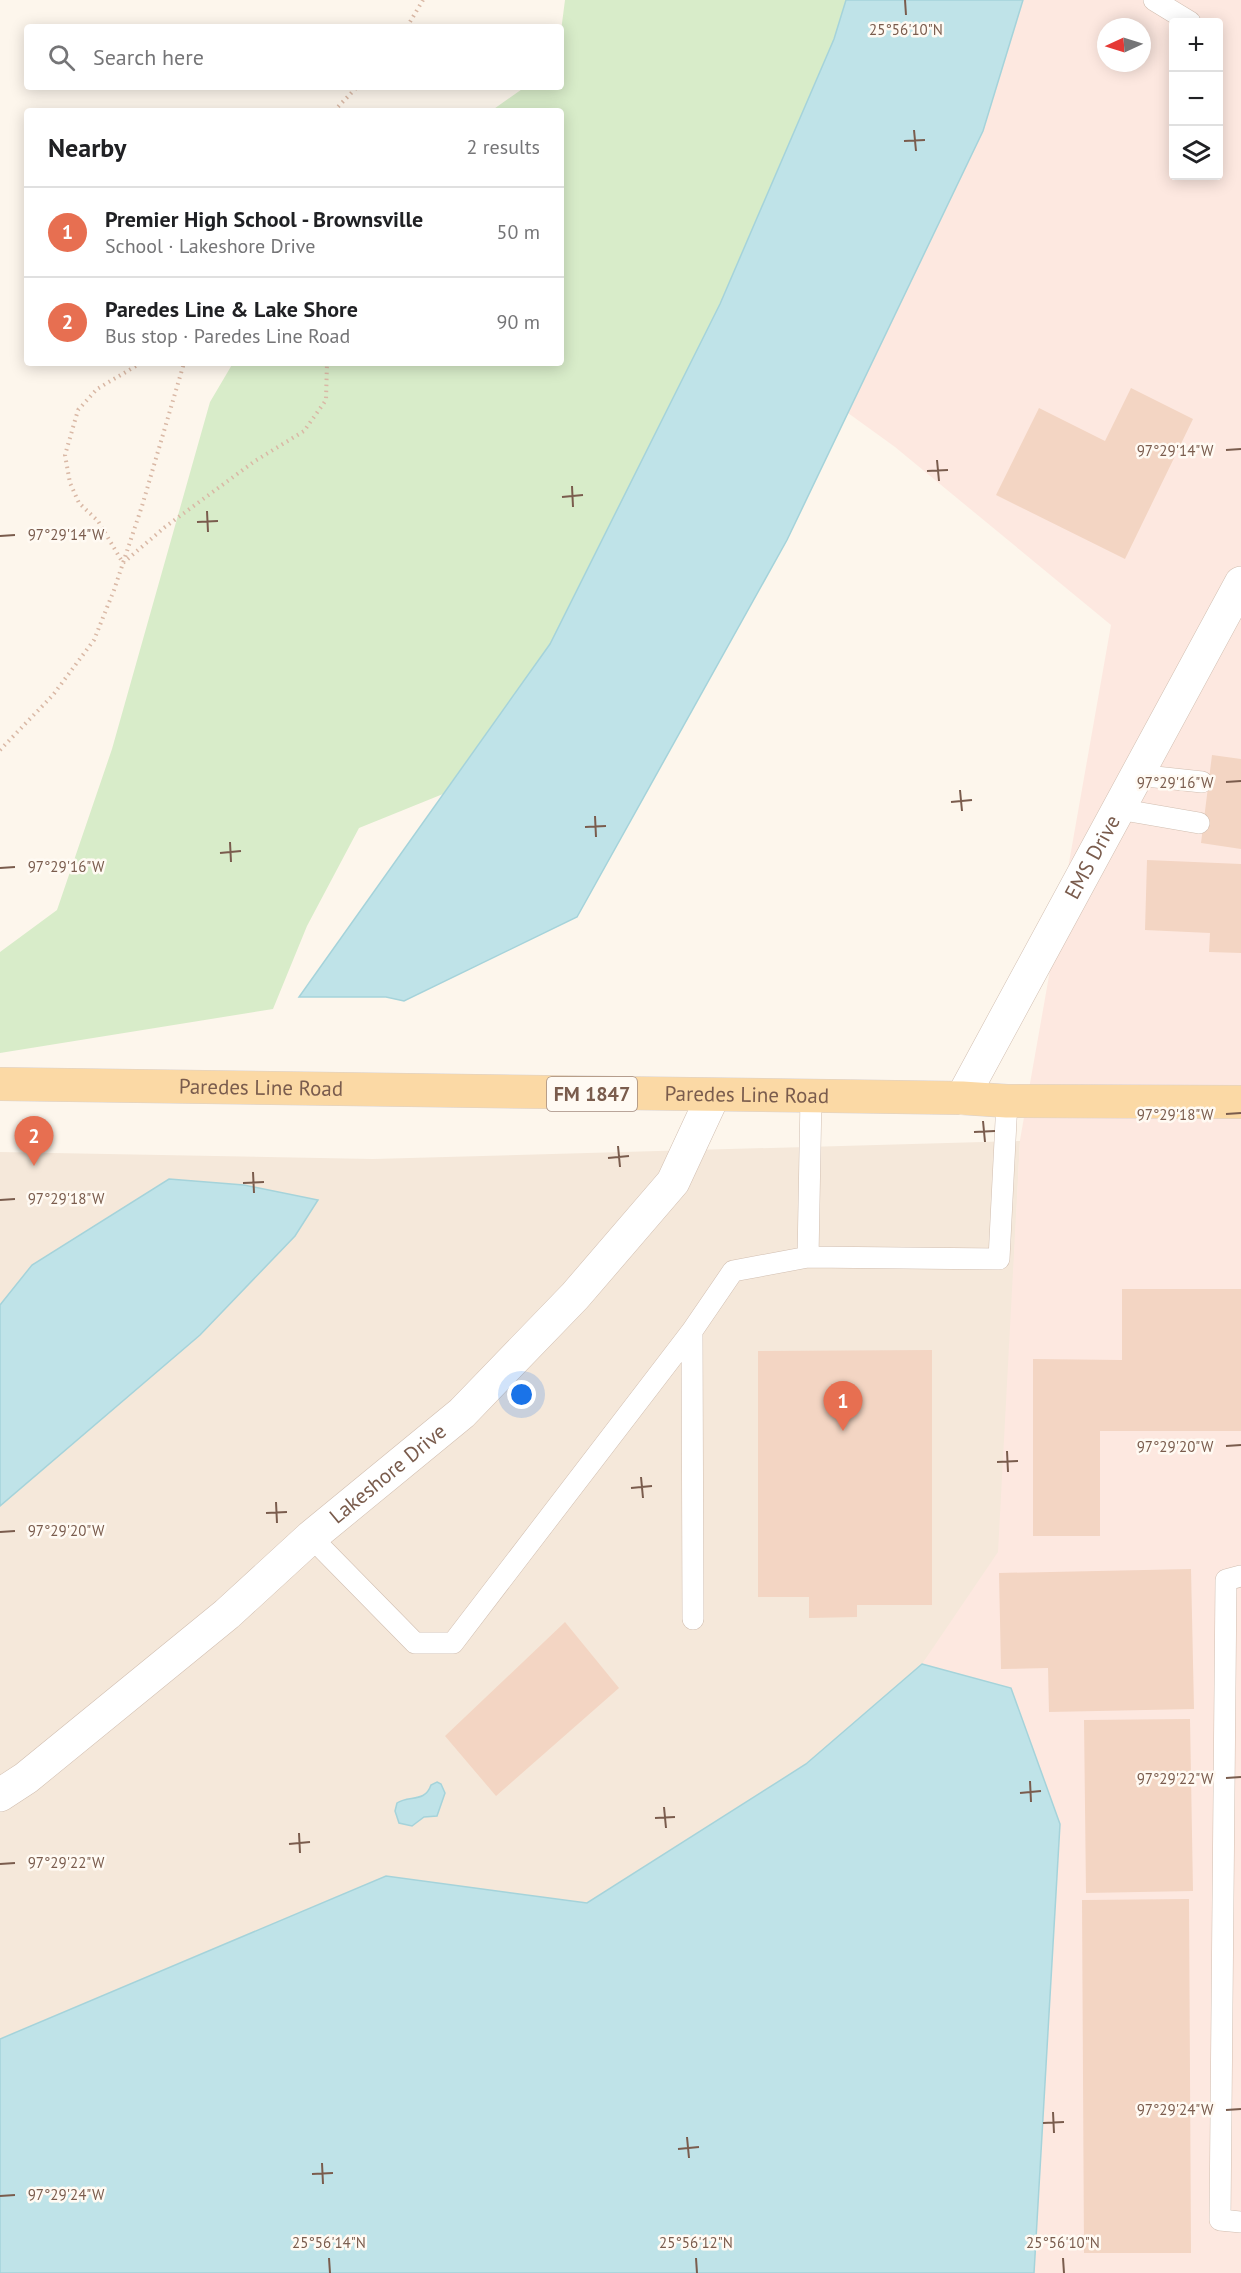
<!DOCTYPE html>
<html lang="en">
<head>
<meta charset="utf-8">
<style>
  body { margin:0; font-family:"PT Sans",sans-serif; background:#f6f6f6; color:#202124 }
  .controls { position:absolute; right:18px; top:18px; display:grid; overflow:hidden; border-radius:6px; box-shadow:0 3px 15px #0003 }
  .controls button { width:54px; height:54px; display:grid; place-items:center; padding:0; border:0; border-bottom:2px solid #e0e0e0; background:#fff; color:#202124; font:30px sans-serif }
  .compass { position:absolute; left:1097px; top:18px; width:54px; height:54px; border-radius:50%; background:#fff; box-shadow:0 3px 15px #0003; rotate:266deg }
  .you { position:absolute; left:522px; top:1395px; width:21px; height:21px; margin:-15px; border:4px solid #fff; border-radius:50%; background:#1a73e8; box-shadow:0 0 0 9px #1a73e833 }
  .badge { display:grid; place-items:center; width:39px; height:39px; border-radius:50%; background:#e76f51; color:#fff; font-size:20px; font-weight:700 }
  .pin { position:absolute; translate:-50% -50px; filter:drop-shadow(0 2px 3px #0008) }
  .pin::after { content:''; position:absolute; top:32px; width:21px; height:18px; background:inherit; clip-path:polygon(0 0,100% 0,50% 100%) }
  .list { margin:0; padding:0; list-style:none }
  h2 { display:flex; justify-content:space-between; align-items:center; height:78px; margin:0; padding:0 24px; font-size:26px }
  h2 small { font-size:20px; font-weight:400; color:#757577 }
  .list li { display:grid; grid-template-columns:39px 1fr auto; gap:18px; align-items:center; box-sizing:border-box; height:90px; padding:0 24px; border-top:2px solid #e0e0e0 }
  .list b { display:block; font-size:22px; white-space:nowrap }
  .list p { margin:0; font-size:20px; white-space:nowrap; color:#757577 }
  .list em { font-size:20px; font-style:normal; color:#757577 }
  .icon { flex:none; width:33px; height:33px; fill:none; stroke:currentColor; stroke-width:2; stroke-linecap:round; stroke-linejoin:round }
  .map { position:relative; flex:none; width:1241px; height:2273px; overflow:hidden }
  .search { position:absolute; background:#fff; box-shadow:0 3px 15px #0003; left:24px; top:24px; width:540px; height:66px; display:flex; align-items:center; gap:15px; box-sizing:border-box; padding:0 21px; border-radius:6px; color:#757577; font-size:22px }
  .panel { position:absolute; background:#fff; box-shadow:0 3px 15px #0003; left:24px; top:108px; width:540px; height:258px; border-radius:6px }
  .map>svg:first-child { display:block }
</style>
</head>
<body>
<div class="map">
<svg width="1241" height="2273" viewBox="0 0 1241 2273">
  <rect width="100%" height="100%" fill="#fdf6ec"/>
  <!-- residential -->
  <path fill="#f5e8da" d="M1020,1141L999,1573L922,1664L806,1764L587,1903L386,1876L0,2039V1152L373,1159Z"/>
  <!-- commercial -->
  <path fill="#fde8e0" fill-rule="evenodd" d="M1023,0H1241V2273H1034L1060,1824L1011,1689L922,1664L998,1552L1020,1140L1111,625L895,447L848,413L983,131ZM1174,22H1218V176H1174ZM1106,27H1142V63H1106Z"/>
  <!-- green -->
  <path fill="#d8ecc9" d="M565,0H846L834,39L720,304L550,644L443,794L359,828L307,926L273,1009L0,1053V952L57,910L112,749L210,402L233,363H561V111H491L525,87H561V31Z"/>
  <!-- water -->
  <path fill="#bfe3e8" stroke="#a5d3da" stroke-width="1.5" d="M846,0H1023L983,131L787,540L577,917L404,1001L386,997H299L550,644L720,304L834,39Z
    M169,1179L244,1185L318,1200L295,1236L200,1335L0,1506V1305L32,1265Z
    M922,1664L1011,1688L1060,1824L1034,2273H0V2039L386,1876L587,1903L806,1764Z
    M437,1782L441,1784L445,1793L437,1816L424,1817L412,1826L399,1823L395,1811L397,1803C409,1795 425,1803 431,1785Z"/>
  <!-- building -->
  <path fill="#f3d5c3" d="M1131,388L1193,419L1125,559L996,495L1039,408L1105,441Z
    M1212,755L1241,759V849L1201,843Z
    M1147,860L1241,864V953L1209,952L1210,933L1145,930Z
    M1122,1289H1241V1431H1100V1536H1033V1359L1122,1360Z
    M932,1350V1605H857V1617L809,1618V1597H758V1351Z
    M1191,1569L1194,1709L1049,1712L1048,1668L1001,1669L999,1573Z
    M565,1622L619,1688L496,1796L445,1736Z
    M1190,1719L1193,1891L1086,1893L1084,1720Z
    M1189,1899L1191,2253H1084L1082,1900Z"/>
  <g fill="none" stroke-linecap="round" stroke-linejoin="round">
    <defs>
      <path id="lane" d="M1154,0L1190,22
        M1137,775L1202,782
        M1118,809L1199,823
        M808,1257L999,1259L1007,1101
        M311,1537L415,1643H453L692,1331
        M1241,1576L1226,1580L1220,2220L1241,2222
        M693,1619L692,1331L733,1271L808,1257L811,1097"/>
      <g id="street">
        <path id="s1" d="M962,1098L1241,583"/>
        <path id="s2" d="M0,1795L26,1778L227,1614L311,1537L462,1413L575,1296L673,1182L713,1096"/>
      </g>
      <g id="primary">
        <path id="s3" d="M0,1084L962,1098L1007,1101L1241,1102"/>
      </g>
    </defs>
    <!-- lane casing -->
    <use href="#lane" stroke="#d1beb0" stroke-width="22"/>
    <!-- street casing -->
    <use href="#street" stroke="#d1beb0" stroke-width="34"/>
    <!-- primary casing -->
    <use href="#primary" stroke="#dad1cd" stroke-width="34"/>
    <!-- path -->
    <path stroke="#d9b8a5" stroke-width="4" stroke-dasharray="1.5 4.5" stroke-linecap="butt" d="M407,27L423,0
      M334,111L357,87
      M141,363L97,389L78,410L65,455L70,483L79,503L98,521L123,563L165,527L255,461L304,431L326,400L327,363
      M0,750L53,695L94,640L114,590L142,506L184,363"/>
    <!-- lane -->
    <use href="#lane" stroke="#fff" stroke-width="21"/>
    <!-- street -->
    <use href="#street" stroke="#fff" stroke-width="33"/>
    <!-- primary -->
    <use href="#primary" stroke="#fbd9a5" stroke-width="33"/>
  </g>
  <!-- ticks -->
  <path fill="none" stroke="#7a5c4d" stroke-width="2" d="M905,0L906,15M914,130L916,151M904,141L925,140M1226,450L1241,449M937,460L939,481M927,471L948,470M572,486L573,507M562,497L583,495M207,511L208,532M197,522L218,521M0,536L15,535M1226,782L1241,781M960,790L962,811M951,802L972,800M595,816L596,837M585,827L606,826M230,842L231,862M220,853L241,851M0,868L15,867M1226,1114L1241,1113M983,1121L985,1142M974,1132L995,1131M618,1146L620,1167M608,1158L629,1156M253,1172L254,1193M243,1183L264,1182M0,1200L15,1199M1226,1446L1241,1445M1007,1451L1008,1472M997,1462L1018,1461M641,1477L643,1498M631,1488L652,1486M276,1502L277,1523M266,1513L287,1512M0,1532L15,1531M1226,1778L1241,1777M1030,1781L1031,1802M1020,1793L1041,1791M664,1807L666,1828M655,1818L675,1817M299,1833L300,1853M289,1844L310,1842M0,1864L15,1863M1226,2110L1241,2109M1053,2112L1054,2133M1043,2123L1064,2122M687,2137L689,2158M678,2149L699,2147M322,2163L323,2184M312,2174L333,2173M0,2196L15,2195M329,2258L330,2273M696,2258L697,2273M1063,2258L1064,2273"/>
  <g text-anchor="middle" stroke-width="5" stroke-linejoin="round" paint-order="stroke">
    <!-- shield labels -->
    <rect fill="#fffaf3" stroke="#a28b7f" stroke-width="1.5" x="547" y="1077" width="90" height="34" rx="4.5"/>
    <g font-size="20" font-weight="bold" fill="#7a5c4d">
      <text x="592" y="1101">FM 1847</text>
    </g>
    <!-- street labels -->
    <g font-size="21" fill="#7a5c4d" stroke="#fffaf3">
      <text dy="7" stroke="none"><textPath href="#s1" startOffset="274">EMS Drive</textPath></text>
      <text dy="7" stroke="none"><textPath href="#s3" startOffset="261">Paredes Line Road</textPath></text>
      <text dy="7" stroke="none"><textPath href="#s3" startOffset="747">Paredes Line Road</textPath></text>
      <text dy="7" stroke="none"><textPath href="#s2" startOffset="504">Lakeshore Drive</textPath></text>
    </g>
  </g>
  <g font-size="15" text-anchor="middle" fill="#7a5c4d" stroke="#fffaf3" stroke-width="5" stroke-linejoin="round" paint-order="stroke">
    <text x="906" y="35">25°56'10"N</text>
    <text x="1175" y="456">97°29'14"W</text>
    <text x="66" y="540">97°29'14"W</text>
    <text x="1175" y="788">97°29'16"W</text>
    <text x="66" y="872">97°29'16"W</text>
    <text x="1175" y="1120">97°29'18"W</text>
    <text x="66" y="1204">97°29'18"W</text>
    <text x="1175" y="1452">97°29'20"W</text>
    <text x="66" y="1536">97°29'20"W</text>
    <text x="1175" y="1784">97°29'22"W</text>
    <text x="66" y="1868">97°29'22"W</text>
    <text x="1175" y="2115">97°29'24"W</text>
    <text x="66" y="2200">97°29'24"W</text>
    <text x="329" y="2248">25°56'14"N</text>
    <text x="696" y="2248">25°56'12"N</text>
    <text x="1063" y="2248">25°56'10"N</text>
  </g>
</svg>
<div class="controls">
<button>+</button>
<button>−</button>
<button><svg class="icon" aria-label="layers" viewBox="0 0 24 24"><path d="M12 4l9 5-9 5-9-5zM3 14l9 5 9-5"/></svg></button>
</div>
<svg class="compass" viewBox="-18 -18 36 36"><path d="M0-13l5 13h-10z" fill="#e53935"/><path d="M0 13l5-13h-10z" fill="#757577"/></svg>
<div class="you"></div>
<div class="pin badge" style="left:843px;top:1431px">1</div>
<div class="pin badge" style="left:34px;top:1166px">2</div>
<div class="search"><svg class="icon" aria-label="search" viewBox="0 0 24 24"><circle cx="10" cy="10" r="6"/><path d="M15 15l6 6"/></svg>Search here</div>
<section class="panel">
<h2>Nearby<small>2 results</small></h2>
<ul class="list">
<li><span class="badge">1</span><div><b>Premier High School - Brownsville</b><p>School · Lakeshore Drive</p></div><em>50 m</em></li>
<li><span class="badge">2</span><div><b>Paredes Line &amp; Lake Shore</b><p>Bus stop · Paredes Line Road</p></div><em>90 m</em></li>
</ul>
</section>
</div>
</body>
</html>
